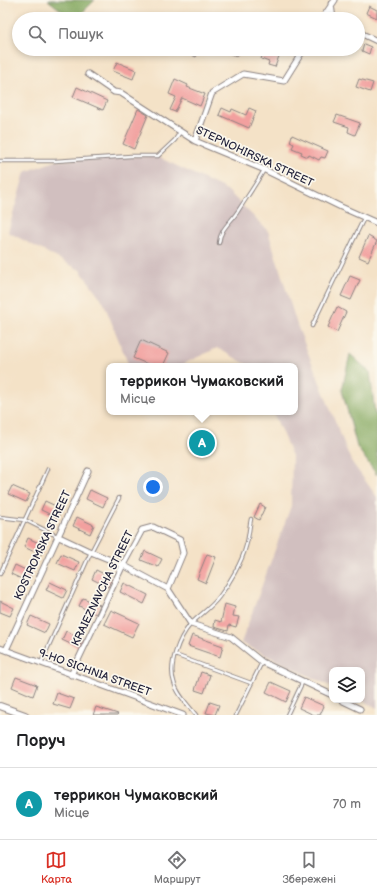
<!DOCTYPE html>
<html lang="uk">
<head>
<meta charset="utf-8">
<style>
  body { margin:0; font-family:"Balsamiq Sans",sans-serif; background:#f6f6f6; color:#202124 }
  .controls { position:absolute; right:12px; bottom:12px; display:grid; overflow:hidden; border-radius:8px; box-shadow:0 2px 6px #0003 }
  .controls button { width:36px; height:36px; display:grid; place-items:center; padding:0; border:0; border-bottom:1px solid #e0e0e0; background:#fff; color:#202124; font:20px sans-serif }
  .you { position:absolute; left:153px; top:487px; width:14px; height:14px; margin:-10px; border:3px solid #fff; border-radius:50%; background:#1a73e8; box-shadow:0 0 0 6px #1a73e833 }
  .badge { display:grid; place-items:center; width:26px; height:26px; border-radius:50%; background:#d93025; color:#fff; font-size:13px; font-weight:700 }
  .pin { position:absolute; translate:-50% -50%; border:2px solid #fff; box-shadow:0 1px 4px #0006 }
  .popup { position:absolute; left:106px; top:363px; width:192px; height:52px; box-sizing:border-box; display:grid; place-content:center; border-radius:8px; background:#fff; filter:drop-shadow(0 1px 3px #0005); font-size:13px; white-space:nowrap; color:#757577 }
  .popup b { font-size:15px; color:#202124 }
  .popup::after { content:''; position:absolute; left:50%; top:100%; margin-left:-8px; border:8px solid transparent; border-top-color:#fff }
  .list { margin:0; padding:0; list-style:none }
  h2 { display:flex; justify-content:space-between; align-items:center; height:52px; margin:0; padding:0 16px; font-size:17px }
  h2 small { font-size:13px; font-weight:400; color:#757577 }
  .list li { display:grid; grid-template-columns:26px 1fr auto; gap:12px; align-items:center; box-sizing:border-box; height:72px; padding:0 16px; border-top:1px solid #e0e0e0 }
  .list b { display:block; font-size:15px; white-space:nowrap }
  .list p { margin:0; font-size:13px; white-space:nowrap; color:#757577 }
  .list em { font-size:13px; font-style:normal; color:#757577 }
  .icon { flex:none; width:22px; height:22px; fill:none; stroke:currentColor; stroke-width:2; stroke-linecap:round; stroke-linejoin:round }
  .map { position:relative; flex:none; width:377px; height:715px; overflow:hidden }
  .search { position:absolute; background:#fff; box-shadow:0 2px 6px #0003; left:12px; right:12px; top:12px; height:44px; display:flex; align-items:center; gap:10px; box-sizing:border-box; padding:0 14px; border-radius:22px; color:#757577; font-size:15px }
  .sheet { height:124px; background:#fff }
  nav { display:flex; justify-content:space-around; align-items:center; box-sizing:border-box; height:56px; border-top:1px solid #e0e0e0; background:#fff; font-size:11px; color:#757577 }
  nav a { display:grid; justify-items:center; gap:2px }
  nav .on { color:#d93025 }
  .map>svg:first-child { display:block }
</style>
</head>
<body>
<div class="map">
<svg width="377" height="715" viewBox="0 0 377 715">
  <rect width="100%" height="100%" fill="#fbf7ec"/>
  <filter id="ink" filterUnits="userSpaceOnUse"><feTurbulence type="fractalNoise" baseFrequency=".025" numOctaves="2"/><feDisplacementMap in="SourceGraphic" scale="8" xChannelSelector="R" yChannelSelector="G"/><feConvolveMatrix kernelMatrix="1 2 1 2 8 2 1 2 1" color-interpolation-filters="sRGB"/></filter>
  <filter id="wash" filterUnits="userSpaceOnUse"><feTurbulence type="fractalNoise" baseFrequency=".012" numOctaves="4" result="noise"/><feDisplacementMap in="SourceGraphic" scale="16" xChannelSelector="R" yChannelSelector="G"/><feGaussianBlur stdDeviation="0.9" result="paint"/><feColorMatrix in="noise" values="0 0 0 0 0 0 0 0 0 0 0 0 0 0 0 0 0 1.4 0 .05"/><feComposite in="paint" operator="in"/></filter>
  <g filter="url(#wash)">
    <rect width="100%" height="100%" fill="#f4e2c7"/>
    <!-- industrial -->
    <path fill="#d1bfbf" d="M154,155L227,190L268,231L297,325L351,461L377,497V708L360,700H362V670H332V687L241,643L291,506L292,456L273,412H295V366H250L217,348L179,366H129L103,301L80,270L8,232L25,172L55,161Z"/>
    <!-- forest -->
    <path fill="#81a65c" stroke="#52644c" d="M48,0H95L76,19H72Z
      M350,354L370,372L375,414L377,415V475L357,447L342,390Z"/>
    <g id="blocks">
      <!-- building -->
      <path fill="#f2a09f" d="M369,6L377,10V18L366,13Z
        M364,44L371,47L369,54L362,51Z
        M180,49H200L196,57Z
        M217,49H240L238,56L217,50Z
        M264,51L279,56L275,67L268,65L269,62L261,59Z
        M117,62L136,70L133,79L113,71Z
        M175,79L188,85L187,87L205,94L200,106L182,98L175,112L170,110L176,97L169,94Z
        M359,79L373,83L370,92L356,87Z
        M77,87L107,101L103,110L73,97Z
        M222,108L231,112L232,109L246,115L249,108L256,111L249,128L219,115Z
        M138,109L148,115L134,149L123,144Z
        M337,115L360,123L355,135L348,132L349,127L334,122Z
        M292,135L328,151L325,158L321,157L319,160L309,155L308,157L301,154L302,152L292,148L294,144L290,142Z
        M368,236L377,241L368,261L359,257Z
        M350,276L360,280L351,300L341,296Z
        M337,307L346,312L337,332L328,327Z
        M141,340L169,353L163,366H152L133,358Z
        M12,486L30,494L26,502L8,494Z
        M90,490L107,498L103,507L86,499Z
        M45,501L62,509L58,518L41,510Z
        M260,504L265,507L259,520L254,517Z
        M77,517L94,525L90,534L73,526Z
        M28,538L45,546L41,555L24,547Z
        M145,551L162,559L158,567L141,560Z
        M61,554L79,562L75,571L57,563Z
        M207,554L216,557L206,583L197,579Z
        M15,565L32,573L28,582L11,574Z
        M96,570L112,578L108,587L92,579Z
        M50,582L67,590L63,598L46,590Z
        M124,583L148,595L144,604L120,592Z
        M83,598L100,605L96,614L79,606Z
        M0,601L14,608L10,616L0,612Z
        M225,604L235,607L233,616L239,617L236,627L229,625L228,631L214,627L215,620L221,622Z
        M111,610L139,623L132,637L104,624Z
        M31,616L49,624L45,633L27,625Z
        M66,631L83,639L79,648L62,640Z
        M192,635L223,646L220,657L188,646Z
        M201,672L210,675L204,693L195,690Z
        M16,677L37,685L33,696L12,687Z
        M271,682L291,691L286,702L266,692Z
        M57,693L74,699L70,709L53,704Z
        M304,697L324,706L320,715H314L299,708Z
        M210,702L219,705L215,715L206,713Z
        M96,707L118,714L117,715H93Z"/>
    </g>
  </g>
  <g filter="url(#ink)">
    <use href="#blocks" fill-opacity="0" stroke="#8b8281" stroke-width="1"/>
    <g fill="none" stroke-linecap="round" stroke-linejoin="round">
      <defs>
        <path id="service" d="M0,161H55L131,156H158L175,140L180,132
          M219,243C220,229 231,222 238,211C247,197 256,184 264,170
          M312,326L364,218
          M0,517L25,520L57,536
          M0,574L48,469
          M175,655L251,683
          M41,663L91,552L119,498
          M196,715C188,705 177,694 174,682C168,665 179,638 190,625C199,615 211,608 219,597C229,584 242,562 246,546C249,537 249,528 251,519
          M236,715L262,662
          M287,715L303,681"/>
        <path id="minor" d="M331,4L333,19
          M322,19L335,0
          M358,32L377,41
          M88,74L114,92L121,93L195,141L265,170L341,207L377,223
          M195,141L212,93L243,74L284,81L304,49
          M57,536L91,552L123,565L168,589L191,624L231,637L262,662L332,695
          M0,648L183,715
          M6,650L88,471
          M71,675L123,565L142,530L153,527L180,540L183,553L168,589
          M341,700L360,709"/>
        <path id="tertiary" d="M0,706L25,715"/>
      </defs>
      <!-- service casing -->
      <use href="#service" stroke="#8b8281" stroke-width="4.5"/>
      <!-- minor casing -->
      <use href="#minor" stroke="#8b8281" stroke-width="7"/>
      <!-- tertiary casing -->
      <use href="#tertiary" stroke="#8b8281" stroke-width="8"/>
      <!-- service -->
      <use href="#service" stroke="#fff" stroke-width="2.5"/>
      <!-- minor -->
      <use href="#minor" stroke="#fff" stroke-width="5"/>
      <!-- tertiary -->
      <use href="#tertiary" stroke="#fff" stroke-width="6"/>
    </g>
  </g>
  <g text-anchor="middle" stroke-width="3.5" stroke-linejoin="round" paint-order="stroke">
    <!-- street labels -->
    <g font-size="11" fill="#22223b" stroke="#fbf7ec">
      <text transform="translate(255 156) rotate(25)" y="4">STEPNOHIRSKA STREET</text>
      <text transform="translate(42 545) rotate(-65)" y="4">KOSTROMSKA STREET</text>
      <text transform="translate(102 588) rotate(-64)" y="4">KRAIEZNAVCHA STREET</text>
      <text transform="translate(95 672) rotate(20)" y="4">9-HO SICHNIA STREET</text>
    </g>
  </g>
</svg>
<div class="controls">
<button><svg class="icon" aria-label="layers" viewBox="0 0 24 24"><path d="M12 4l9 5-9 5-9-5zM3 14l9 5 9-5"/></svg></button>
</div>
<div class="you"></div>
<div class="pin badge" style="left:202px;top:443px;background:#0f9aa8">A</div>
<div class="popup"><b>террикон Чумаковский</b>Місце</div>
<div class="search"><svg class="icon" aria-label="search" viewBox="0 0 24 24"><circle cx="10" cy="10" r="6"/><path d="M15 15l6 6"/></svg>Пошук</div>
</div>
<section class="sheet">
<h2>Поруч<small></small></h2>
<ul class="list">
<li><span class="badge" style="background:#0f9aa8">A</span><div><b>террикон Чумаковский</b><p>Місце</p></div><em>70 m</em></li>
</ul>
</section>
<nav>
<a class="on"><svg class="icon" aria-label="map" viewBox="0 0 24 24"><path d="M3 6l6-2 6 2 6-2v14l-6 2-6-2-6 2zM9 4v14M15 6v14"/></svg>Карта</a>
<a><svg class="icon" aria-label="directions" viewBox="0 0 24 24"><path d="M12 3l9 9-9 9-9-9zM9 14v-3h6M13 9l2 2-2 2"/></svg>Маршрут</a>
<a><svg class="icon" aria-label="saved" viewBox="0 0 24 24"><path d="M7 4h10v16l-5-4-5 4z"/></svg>Збережені</a>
</nav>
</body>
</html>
